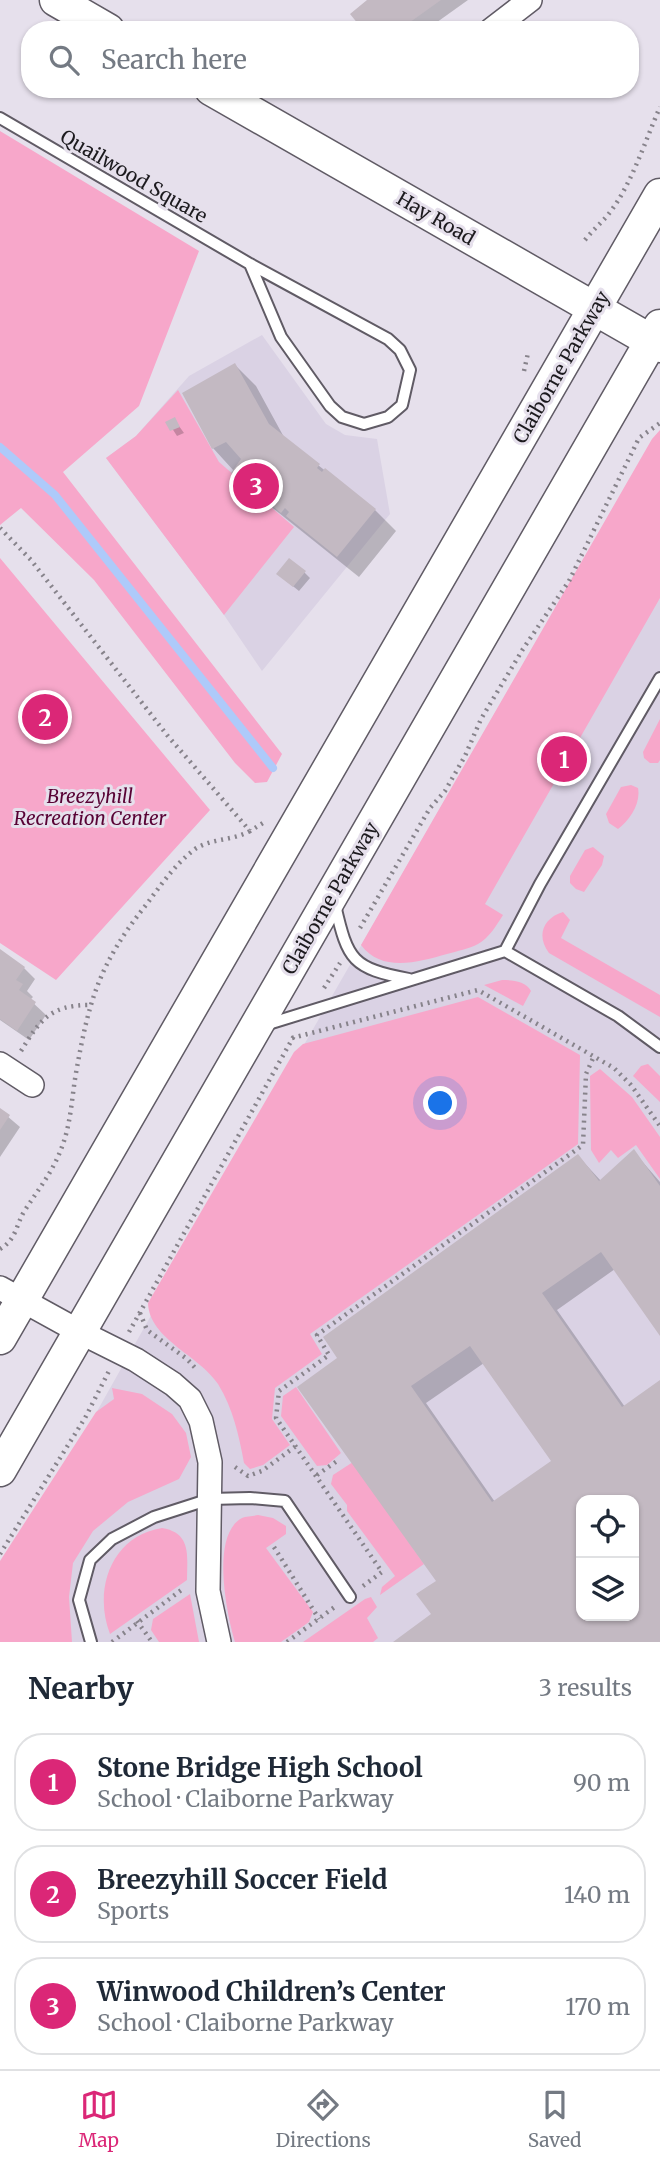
<!DOCTYPE html>
<html lang="en">
<head>
<meta charset="utf-8">
<style>
  body { margin:0; font-family:Merriweather,serif; background:#f6f6f7; color:#1f2937 }
  .controls { position:absolute; right:21px; bottom:21px; display:grid; overflow:hidden; border-radius:14px; box-shadow:0 2px 5px #0004 }
  .controls button { width:63px; height:63px; display:grid; place-items:center; padding:0; border:0; border-bottom:2px solid #e0e1e3; background:#fff; color:#1f2937; font:35px sans-serif }
  .you { position:absolute; left:441px; top:1104px; width:24px; height:24px; margin:-18px; border:5px solid #fff; border-radius:50%; background:#1a73e8; box-shadow:0 0 0 10px #1a73e833 }
  .badge { display:grid; place-items:center; width:46px; height:46px; border-radius:50%; background:#db2777; color:#fff; font-size:23px; font-weight:700 }
  .pin { position:absolute; translate:-50% -50%; border:4px solid #fff; box-shadow:0 2px 7px #0006 }
  .list { margin:0; padding:0; list-style:none }
  h2 { display:flex; justify-content:space-between; align-items:center; height:91px; margin:0; padding:0 28px; font-size:30px }
  h2 small { font-size:23px; font-weight:400; color:#747a83 }
  .list li { display:grid; grid-template-columns:46px 1fr auto; gap:21px; align-items:center; box-sizing:border-box; height:98px; margin:0 14px 14px; padding:0 14px; border:2px solid #e0e1e3; border-radius:28px }
  .list b { display:block; font-size:26px; white-space:nowrap }
  .list p { margin:0; font-size:23px; white-space:nowrap; color:#747a83 }
  .list em { font-size:23px; font-style:normal; color:#747a83 }
  .icon { flex:none; width:38px; height:38px; fill:none; stroke:currentColor; stroke-width:2; stroke-linecap:round; stroke-linejoin:round }
  .map { position:relative; flex:none; width:660px; height:1642px; overflow:hidden }
  .search { position:absolute; background:#fff; box-shadow:0 2px 5px #0004; left:21px; right:21px; top:21px; height:77px; display:flex; align-items:center; gap:18px; box-sizing:border-box; padding:0 24px; border-radius:28px; color:#747a83; font-size:26px }
  .sheet { height:427px; background:#fff }
  nav { display:flex; justify-content:space-around; align-items:center; box-sizing:border-box; height:98px; border-top:2px solid #e0e1e3; background:#fff; font-size:19px; color:#747a83 }
  nav a { display:grid; justify-items:center; gap:4px }
  nav .on { color:#db2777 }
  .map>svg:first-child { display:block }
</style>
</head>
<body>
<div class="map">
<svg width="660" height="1642" viewBox="0 0 660 1642">
  <rect width="100%" height="100%" fill="#e6e0ec"/>
  <!-- built -->
  <path fill="#dad2e4" fill-rule="evenodd" d="M262,335L326,424L345,435L377,439L390,514L262,671L224,615L106,458L136,436L189,376Z
    M660,433V1642H0V1578L100,1406L286,1076L651,442ZM581,1500H634V1616H581Z"/>
  <!-- green -->
  <path fill="#f7a7ca" d="M0,131L199,251L139,406L63,472L282,754L267,782L255,783L235,763L94,580L21,508L0,525Z
    M178,390L219,462L294,527L224,615L106,458L136,436Z
    M660,430V598L485,904L503,915C496,926 489,938 478,944C469,949 457,951 447,954C418,962 382,973 361,945L652,439Z
    M0,558L210,810L56,980L0,943Z
    M660,719V760L658,763H650L644,758L643,752Z
    M631,785L638,788C641,803 630,820 618,829L609,823L606,814L621,787Z
    M593,847L604,856L602,865L584,892L576,889L570,883V876L585,850Z
    M563,912L570,920L561,938L660,995V1017L549,953C536,936 543,918 563,912Z
    M502,980C512,980 526,981 531,991L523,1006L484,985Z
    M478,997L580,1055L578,1144L310,1334L322,1354L275,1388L272,1419L290,1445L263,1465L250,1469L244,1463C239,1436 233,1408 218,1384C199,1355 149,1339 148,1303L294,1052L303,1044Z
    M648,1064L660,1076V1102L633,1076L641,1066Z
    M600,1069L632,1097L660,1137V1179L636,1145L618,1158L611,1150L599,1163L591,1150L590,1076Z
    M296,1387L341,1453L327,1465L317,1466L281,1416L283,1396Z
    M112,1388L142,1394L172,1414L186,1433L191,1457L179,1479L128,1502L93,1531L73,1563L69,1597L72,1642H0V1561L96,1412L114,1399Z
    M353,1462L424,1564L380,1595L382,1587L395,1576L347,1511V1505L331,1484L333,1475Z
    M258,1515L273,1518L286,1526V1534L266,1548L313,1612L309,1622L281,1642H235C227,1615 210,1535 242,1518C246,1516 254,1516 258,1515Z
    M162,1528C192,1533 187,1556 187,1580L110,1634C93,1590 111,1536 162,1528Z
    M190,1594L199,1642H159L151,1630L153,1619Z
    M371,1597L377,1607L367,1618L378,1638L373,1642H303L365,1599Z"/>
  <!-- shadow -->
  <path fill="#0003" fill-rule="evenodd" d="M370,0H468L426,30H365Z
    M235,365L256,386L285,439L375,510L396,531L359,577L254,493L213,448Z
    M174,419L184,433L177,436L168,422Z
    M304,572L310,578L299,591L284,579Z
    M0,951L24,968L35,979L27,991L33,997L30,1000L46,1015L29,1040L0,1020Z
    M0,1110L20,1127L0,1157Z
    M634,1152L660,1182V1333L615,1269L557,1310L625,1407L660,1383V1642L434,1615L438,1581L339,1359L578,1156L601,1181ZM484,1363L553,1462L495,1502L426,1403ZM581,1500H634V1616H581Z"/>
  <g fill="none" stroke-linecap="round" stroke-linejoin="round">
    <!-- stream -->
    <path stroke="#aecafa" stroke-width="8" d="M0,447L55,495L273,768"/>
  </g>
  <!-- building -->
  <path fill="#c3b9c2" fill-rule="evenodd" d="M367,0H441L399,30H363L350,14Z
    M235,363L269,424L320,464L317,468L322,472L325,468L376,509L337,557L286,516L289,512L285,508L281,513L231,473L241,459L226,442L212,449L182,393Z
    M175,417L180,427L170,431L165,422Z
    M289,558L306,571L293,587L276,574Z
    M0,949L25,967L16,980L23,984L19,990L36,1002L17,1031L0,1019Z
    M0,1108L10,1115L0,1130Z
    M634,1149L660,1186V1336L601,1252L542,1293L622,1407L660,1380V1642H393L431,1614L416,1594L436,1581L297,1387L337,1358L323,1337L578,1154L599,1181ZM470,1346L551,1461L492,1502L411,1386ZM581,1500H634V1616H581Z"/>
  <g fill="none" stroke-linecap="round" stroke-linejoin="round">
    <defs>
      <path id="lane" d="M0,118L250,264L388,339L400,350L410,370L402,405L388,417L364,424L342,417L330,406L281,337L250,264
        M335,905C348,961 352,968 409,979
        M505,951L540,884L660,678
        M265,1025L505,951L618,1016L660,1047
        M91,1642L79,1600L90,1560L112,1539L154,1517L210,1499L250,1498L285,1501L350,1597"/>
      <path id="street" d="M491,30L530,0
        M0,1064L32,1085
        M0,1288L80,1332L136,1360L173,1384L190,1399L201,1421L210,1462L208,1591L219,1642"/>
      <path id="secondary" d="M56,0L108,30
        M211,89L660,346
        M0,1338L660,195
        M0,1470L660,326"/>
    </defs>
    <!-- lane casing -->
    <use href="#lane" stroke="#605b65" stroke-width="14"/>
    <!-- street casing -->
    <use href="#street" stroke="#605b65" stroke-width="26"/>
    <!-- secondary casing -->
    <use href="#secondary" stroke="#605b65" stroke-width="35"/>
    <!-- path -->
    <path stroke="#87838b" stroke-width="4.5" stroke-dasharray="2 5" stroke-linecap="butt" d="M585,240C592,231 600,224 607,216C631,187 645,141 660,107
      M524,371L528,353
      M0,528L31,560L167,735L250,831L263,823
      M360,928L430,808L445,791L465,756L481,719L523,649L569,581L639,438L660,423
      M324,988L340,963
      M292,1038L478,990L614,1068L631,1085L660,1126
      M21,1051C40,1020 50,1005 90,1005
      M0,1249C17,1239 16,1224 25,1210C40,1187 55,1169 64,1141C71,1120 72,1096 76,1073C89,1000 99,964 146,905C161,885 175,864 195,849C212,838 232,841 250,831
      M140,1313L147,1330L187,1359L197,1370
      M129,1332L295,1034
      M235,1467L248,1476L262,1471L296,1446
      M317,1475L340,1459
      M274,1547L319,1619
      M0,1554L85,1418L109,1371
      M363,1586L382,1572L276,1418L279,1391L329,1355L317,1335L583,1145L586,1074L594,1056
      M137,1621L152,1642
      M112,1642L184,1588
      M287,1642L336,1606"/>
    <!-- lane -->
    <use href="#lane" stroke="#fff" stroke-width="10"/>
    <!-- street -->
    <use href="#street" stroke="#fff" stroke-width="23"/>
    <!-- secondary -->
    <use href="#secondary" stroke="#fff" stroke-width="32"/>
  </g>
  <g text-anchor="middle" stroke-width="6" stroke-linejoin="round" paint-order="stroke">
    <!-- street labels -->
    <g font-size="19" fill="#1c1a1e" stroke="#e6e0ec">
      <text transform="translate(134 176) rotate(30)" y="7">Quailwood Square</text>
      <text transform="translate(436 218) rotate(30)" y="7">Hay Road</text>
      <text transform="translate(561 367) rotate(-60)" y="7">Claiborne Parkway</text>
      <text transform="translate(330 898) rotate(-60)" y="7">Claiborne Parkway</text>
    </g>
    <!-- park labels -->
    <g font-size="19" font-style="italic" fill="#580235" stroke="#e6e0ec">
      <text x="90" y="803">Breezyhill<tspan x="90" dy="22">Recreation Center</tspan></text>
    </g>
  </g>
</svg>
<div class="controls">
<button><svg class="icon" aria-label="locate" viewBox="0 0 24 24"><circle cx="12" cy="12" r="6"/><path d="M12 2v4M12 18v4M2 12h4M18 12h4"/></svg></button>
<button><svg class="icon" aria-label="layers" viewBox="0 0 24 24"><path d="M12 4l9 5-9 5-9-5zM3 14l9 5 9-5"/></svg></button>
</div>
<div class="you"></div>
<div class="pin badge" style="left:564px;top:759px">1</div>
<div class="pin badge" style="left:45px;top:717px">2</div>
<div class="pin badge" style="left:256px;top:486px">3</div>
<div class="search"><svg class="icon" aria-label="search" viewBox="0 0 24 24"><circle cx="10" cy="10" r="6"/><path d="M15 15l6 6"/></svg>Search here</div>
</div>
<section class="sheet">
<h2>Nearby<small>3 results</small></h2>
<ul class="list">
<li><span class="badge">1</span><div><b>Stone Bridge High School</b><p>School · Claiborne Parkway</p></div><em>90 m</em></li>
<li><span class="badge">2</span><div><b>Breezyhill Soccer Field</b><p>Sports</p></div><em>140 m</em></li>
<li><span class="badge">3</span><div><b>Winwood Children’s Center</b><p>School · Claiborne Parkway</p></div><em>170 m</em></li>
</ul>
</section>
<nav>
<a class="on"><svg class="icon" aria-label="map" viewBox="0 0 24 24"><path d="M3 6l6-2 6 2 6-2v14l-6 2-6-2-6 2zM9 4v14M15 6v14"/></svg>Map</a>
<a><svg class="icon" aria-label="directions" viewBox="0 0 24 24"><path d="M12 3l9 9-9 9-9-9zM9 14v-3h6M13 9l2 2-2 2"/></svg>Directions</a>
<a><svg class="icon" aria-label="saved" viewBox="0 0 24 24"><path d="M7 4h10v16l-5-4-5 4z"/></svg>Saved</a>
</nav>
</body>
</html>
